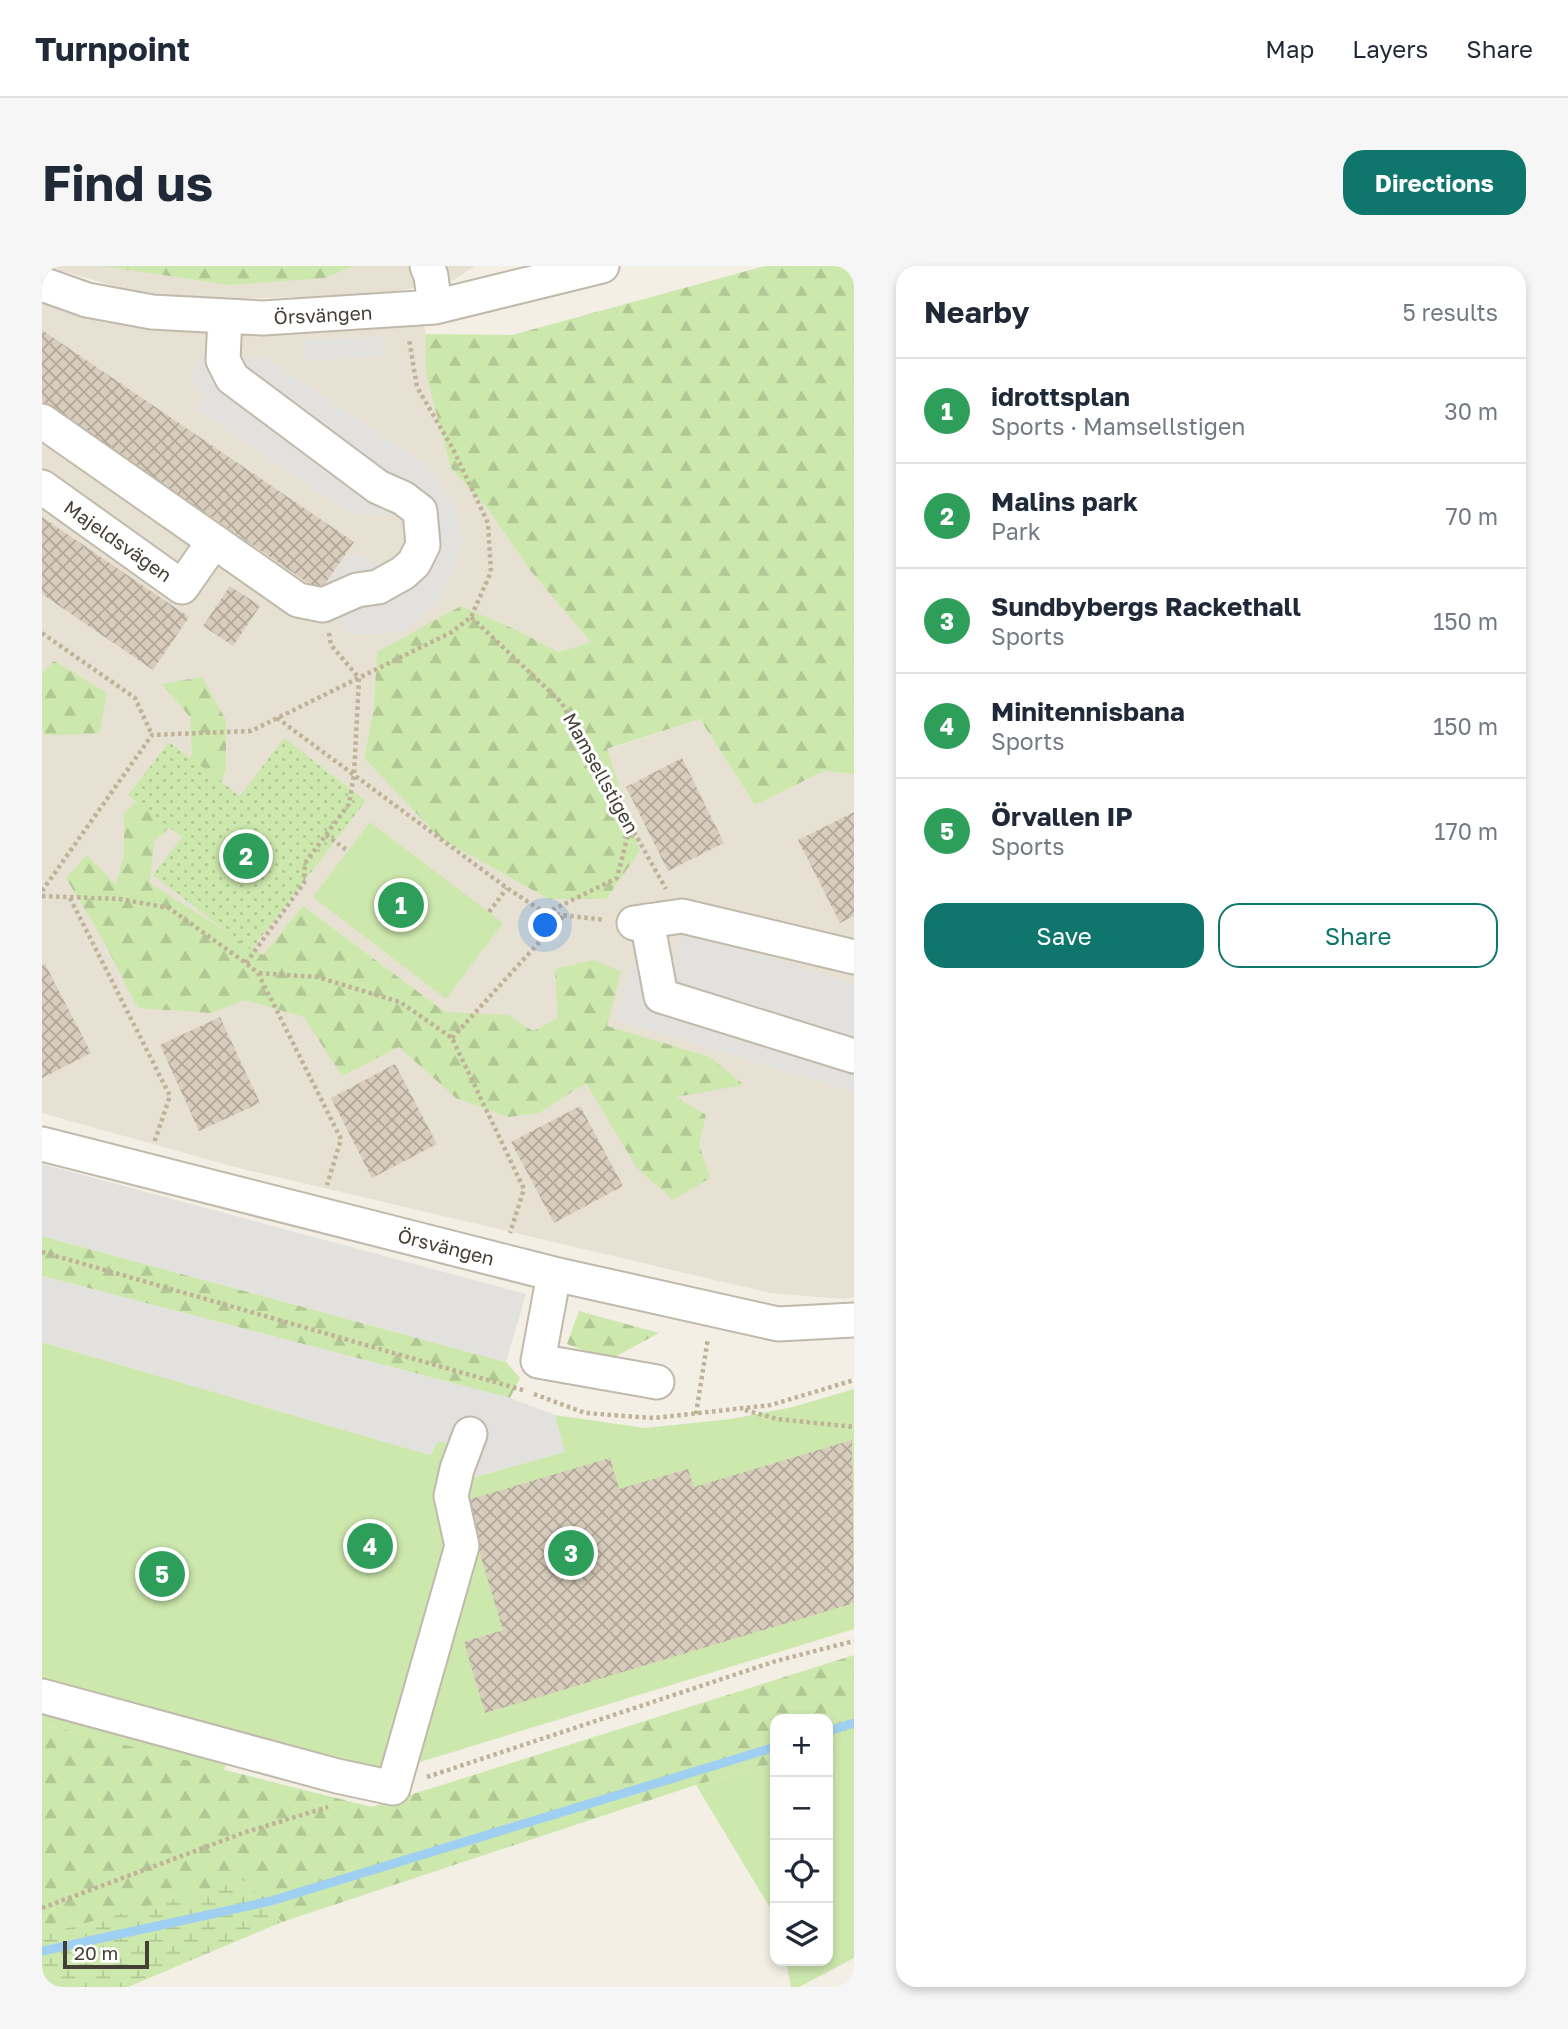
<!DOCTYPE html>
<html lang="en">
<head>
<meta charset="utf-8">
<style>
  body { margin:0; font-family:"Golos Text",sans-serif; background:#f6f6f7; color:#1f2937 }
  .controls { position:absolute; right:21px; bottom:21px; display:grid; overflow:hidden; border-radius:14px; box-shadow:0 4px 10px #0003 }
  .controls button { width:63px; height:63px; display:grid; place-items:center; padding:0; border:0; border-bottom:2px solid #e0e1e3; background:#fff; color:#1f2937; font:35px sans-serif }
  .scale { position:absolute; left:21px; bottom:18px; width:86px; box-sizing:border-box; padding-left:7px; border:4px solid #453f35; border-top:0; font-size:19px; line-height:24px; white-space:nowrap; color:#453f35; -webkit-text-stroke:5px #fff; paint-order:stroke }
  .you { position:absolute; left:504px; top:660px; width:24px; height:24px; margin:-18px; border:5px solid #fff; border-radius:50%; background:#1a73e8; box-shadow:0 0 0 10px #1a73e833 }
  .badge { display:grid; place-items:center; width:46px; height:46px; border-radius:50%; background:#0f766e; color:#fff; font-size:23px; font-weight:700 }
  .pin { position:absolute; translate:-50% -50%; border:4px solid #fff; box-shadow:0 2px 7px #0006 }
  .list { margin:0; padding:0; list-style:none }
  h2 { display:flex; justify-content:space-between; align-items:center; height:91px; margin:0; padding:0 28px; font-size:30px }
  h2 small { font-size:23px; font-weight:400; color:#747a83 }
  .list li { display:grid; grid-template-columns:46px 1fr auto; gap:21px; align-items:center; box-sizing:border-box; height:105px; padding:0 28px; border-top:2px solid #e0e1e3 }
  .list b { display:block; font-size:26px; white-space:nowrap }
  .list p { margin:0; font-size:23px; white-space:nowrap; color:#747a83 }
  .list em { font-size:23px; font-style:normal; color:#747a83 }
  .actions { display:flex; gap:14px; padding:21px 28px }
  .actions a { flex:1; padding:16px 0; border:2px solid #0f766e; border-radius:21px; text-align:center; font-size:24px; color:#0f766e }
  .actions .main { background:#0f766e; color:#fff }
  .icon { flex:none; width:38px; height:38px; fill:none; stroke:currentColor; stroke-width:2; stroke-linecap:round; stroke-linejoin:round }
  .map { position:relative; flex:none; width:812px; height:1721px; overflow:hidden; border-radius:21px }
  header { display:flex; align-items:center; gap:42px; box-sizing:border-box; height:98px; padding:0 35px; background:#fff; border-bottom:2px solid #e0e1e3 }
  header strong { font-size:33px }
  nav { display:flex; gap:38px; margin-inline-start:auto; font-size:24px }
  .intro { display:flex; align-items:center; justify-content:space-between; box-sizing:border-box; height:168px; padding:0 42px }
  h1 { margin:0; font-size:49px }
  .button { padding:18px 32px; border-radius:21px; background:#0f766e; color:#fff; font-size:24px; font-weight:700 }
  main { display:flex; gap:42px; padding:0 42px }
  aside { flex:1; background:#fff; border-radius:21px; box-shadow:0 4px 10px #0003 }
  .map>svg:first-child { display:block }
</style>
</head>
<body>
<header>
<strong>Turnpoint</strong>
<nav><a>Map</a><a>Layers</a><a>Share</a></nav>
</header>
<div class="intro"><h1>Find us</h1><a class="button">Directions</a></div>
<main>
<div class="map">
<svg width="812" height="1721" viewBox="0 0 812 1721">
  <defs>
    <pattern id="forest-firs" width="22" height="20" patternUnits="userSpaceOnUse" patternTransform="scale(1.75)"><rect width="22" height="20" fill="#cde8ad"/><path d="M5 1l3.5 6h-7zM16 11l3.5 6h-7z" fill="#b1c895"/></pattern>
    <pattern id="wetland-marsh" width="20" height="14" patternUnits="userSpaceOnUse" patternTransform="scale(1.75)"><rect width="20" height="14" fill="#cde8ad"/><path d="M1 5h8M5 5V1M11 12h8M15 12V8" fill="none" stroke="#b1c895"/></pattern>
    <pattern id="park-dots" width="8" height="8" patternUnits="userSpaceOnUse" patternTransform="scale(1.75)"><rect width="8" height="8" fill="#cde8ad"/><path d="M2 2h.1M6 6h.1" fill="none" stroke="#b1c895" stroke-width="1.8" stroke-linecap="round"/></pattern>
    <pattern id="building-cross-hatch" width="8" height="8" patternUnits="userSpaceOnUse" patternTransform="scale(1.75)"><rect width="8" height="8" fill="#d8cdbd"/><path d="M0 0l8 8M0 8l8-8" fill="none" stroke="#b1a89a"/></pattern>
  </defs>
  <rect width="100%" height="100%" fill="#f3efe5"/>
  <!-- residential -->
  <path fill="#e7e1d3" d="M2,0H433L412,14L335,29L188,33L93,26Z
    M0,30L381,56L384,68V108L409,202L445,242L488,304L550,376L517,386L472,363L332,441L322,491L598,584L564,484L658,453L713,539L782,505L812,508V1031L801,1033L728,1027L189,900L0,847Z"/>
  <!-- grass -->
  <path fill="#cde8ad" d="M328,556L461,657L404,733L271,631Z
    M0,1076L388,1189L396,1175L440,1183L433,1211L522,1186L513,1149L603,1162L689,1153L751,1141L812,1123V1363L342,1507L196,1469L182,1504L0,1458Z
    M812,1474V1692L757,1721H749L744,1695H786V1482Z
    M733,1497V1650L654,1519Z"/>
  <!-- forest -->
  <path fill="url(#forest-firs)" d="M60,0H311L283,12L188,19Z
    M723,0H812V508L782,505L713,539L658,453L565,483L598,585L564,633H507L399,573L322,492L332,441L335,386L419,340L472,363L517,386L549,376L488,304L445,242L409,202L384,108V68L470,69Z
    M12,395L65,427L57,468L4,469L0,464V407Z
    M160,411L184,454V503L171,537L142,547L112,576L108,617L221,689L261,640L403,746L466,749L491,765L516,752L513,703L551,694L579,705L565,760L668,791L702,819L634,831L664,849L657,878L668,912L631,934L595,902L544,817L497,847L466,851L414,832L357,781L300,810L262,751L203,734L169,747L96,742L60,672L24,612L45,589L74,619L82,590V547L109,523L139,518L150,487L148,451L120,418Z
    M0,970L464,1096L478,1112L468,1132L0,1010Z
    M537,1045L617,1067L567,1094L525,1078Z
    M812,1389V1474L786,1482V1453H733V1497L654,1519L240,1656L202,1615L0,1669V1458L330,1541Z"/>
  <!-- wetland -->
  <path fill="url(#wetland-marsh)" d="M202,1614L240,1656L86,1721H0V1669Z"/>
  <!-- park -->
  <path fill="url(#park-dots)" d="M242,472L324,535L209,684L111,609L140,571L86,529L127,476L198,530Z"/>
  <!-- parking -->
  <path fill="#e3e1dd" d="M340,70L341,91L262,95L261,74Z
    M159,91L181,94L224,92L386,200L413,240L421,276L399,332L361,366L309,369L281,339L278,325L308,287L342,300L365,285L357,250L307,247L154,143L163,131L147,114Z
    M640,666L812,717V826L574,754L590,700L626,711Z
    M0,898L484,1028L464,1096L0,970Z
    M0,1010L468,1132L513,1149L523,1186L432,1211L439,1183L396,1175L388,1189L0,1076Z"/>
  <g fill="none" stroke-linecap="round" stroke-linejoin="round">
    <!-- stream -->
    <path stroke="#a0d0f1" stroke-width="9" d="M786,1465L812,1457
      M0,1685L229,1635L733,1481"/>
  </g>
  <!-- building -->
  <path fill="url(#building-cross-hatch)" d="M0,64L312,276L278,325L0,135Z
    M0,251L147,351L111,404L0,328Z
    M188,320L218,340L191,380L161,360Z
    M640,492L682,577L626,605L584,521Z
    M812,546V650L798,657L756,574Z
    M3,698L49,787L0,812V700Z
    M178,751L218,837L157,865L118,779Z
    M353,798L395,878L330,912L289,832Z
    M538,840L581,920L512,957L469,876Z
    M810,1174L812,1337L443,1447L422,1376L461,1364L422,1235L568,1192L577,1223L646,1203L652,1221Z"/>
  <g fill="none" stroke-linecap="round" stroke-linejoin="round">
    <defs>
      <path id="minor" d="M385,0L389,10L393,41
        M0,18L45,34L110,46L221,52L393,41L560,0
        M0,155L256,334L281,339L315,324L336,321L361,307L372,297L381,279L378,245L361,232L336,221L190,112L181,94L183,50
        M0,221L140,321L172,275
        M605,655L619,730L812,790
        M592,657L640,650L812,691
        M0,878L512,1008L736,1058L812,1054
        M512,1008L496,1095L615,1116
        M0,1430L295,1510L351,1522L420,1280L409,1230L415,1203L428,1168"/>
    </defs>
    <!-- minor casing -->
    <use href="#minor" stroke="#c1b9ab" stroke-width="37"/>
    <!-- path -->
    <path stroke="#c0b299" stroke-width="4.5" stroke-dasharray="3.5 3.5" stroke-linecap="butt" d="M429,351L519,436L624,623
      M0,367L93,432L110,469
      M235,452L465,622L503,647L563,654
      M284,569L306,585
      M0,625L110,469L209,465L410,366L429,351L449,306L446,257L411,183L375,121L367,73
      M0,630L78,633L127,642L204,697L216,707L299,873L285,919
      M28,632L128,830L112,877
      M447,646L465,622
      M504,647L575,612L588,561
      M204,697L262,617L263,597L307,538L312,509L317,412L289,379L287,367
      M217,707L275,711L358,736L410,772L482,923L468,967
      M410,772L522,649
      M0,986L484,1125
      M492,1128L543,1147L612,1152L729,1139L812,1114
      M703,1144L735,1153L812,1161
      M654,1148L666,1072
      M385,1511L734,1395L812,1375
      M0,1642L204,1566L286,1541"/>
    <!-- minor -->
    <use href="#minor" stroke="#fff" stroke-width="33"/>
  </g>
  <g text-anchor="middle" stroke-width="6" stroke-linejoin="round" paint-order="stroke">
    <!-- street labels -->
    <g font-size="19" fill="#453f35" stroke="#fff">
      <text transform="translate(281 49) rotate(-3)" y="7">Örsvängen</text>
      <text transform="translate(76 275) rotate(35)" y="7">Majeldsvägen</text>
      <text transform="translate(559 507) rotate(61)" y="7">Mamsellstigen</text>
      <text transform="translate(404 981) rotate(14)" y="7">Örsvängen</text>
    </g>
  </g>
</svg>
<div class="controls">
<button>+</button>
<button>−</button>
<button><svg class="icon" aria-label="locate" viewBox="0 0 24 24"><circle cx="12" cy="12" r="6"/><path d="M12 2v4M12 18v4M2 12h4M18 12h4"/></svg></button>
<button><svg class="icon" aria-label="layers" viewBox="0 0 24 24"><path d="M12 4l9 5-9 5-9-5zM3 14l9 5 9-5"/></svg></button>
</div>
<div class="scale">20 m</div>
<div class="you"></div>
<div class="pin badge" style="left:359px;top:639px;background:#2e9e5b">1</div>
<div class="pin badge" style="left:204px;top:590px;background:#2e9e5b">2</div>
<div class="pin badge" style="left:529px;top:1287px;background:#2e9e5b">3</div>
<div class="pin badge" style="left:328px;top:1280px;background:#2e9e5b">4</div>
<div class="pin badge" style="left:120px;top:1308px;background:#2e9e5b">5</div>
</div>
<aside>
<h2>Nearby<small>5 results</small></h2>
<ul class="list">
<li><span class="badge" style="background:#2e9e5b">1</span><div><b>idrottsplan</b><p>Sports · Mamsellstigen</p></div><em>30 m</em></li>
<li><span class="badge" style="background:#2e9e5b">2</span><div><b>Malins park</b><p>Park</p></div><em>70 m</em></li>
<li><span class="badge" style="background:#2e9e5b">3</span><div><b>Sundbybergs Rackethall</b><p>Sports</p></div><em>150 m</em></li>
<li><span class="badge" style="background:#2e9e5b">4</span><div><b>Minitennisbana</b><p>Sports</p></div><em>150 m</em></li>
<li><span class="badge" style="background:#2e9e5b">5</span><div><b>Örvallen IP</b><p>Sports</p></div><em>170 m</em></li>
</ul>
<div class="actions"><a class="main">Save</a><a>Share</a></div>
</aside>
</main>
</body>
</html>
